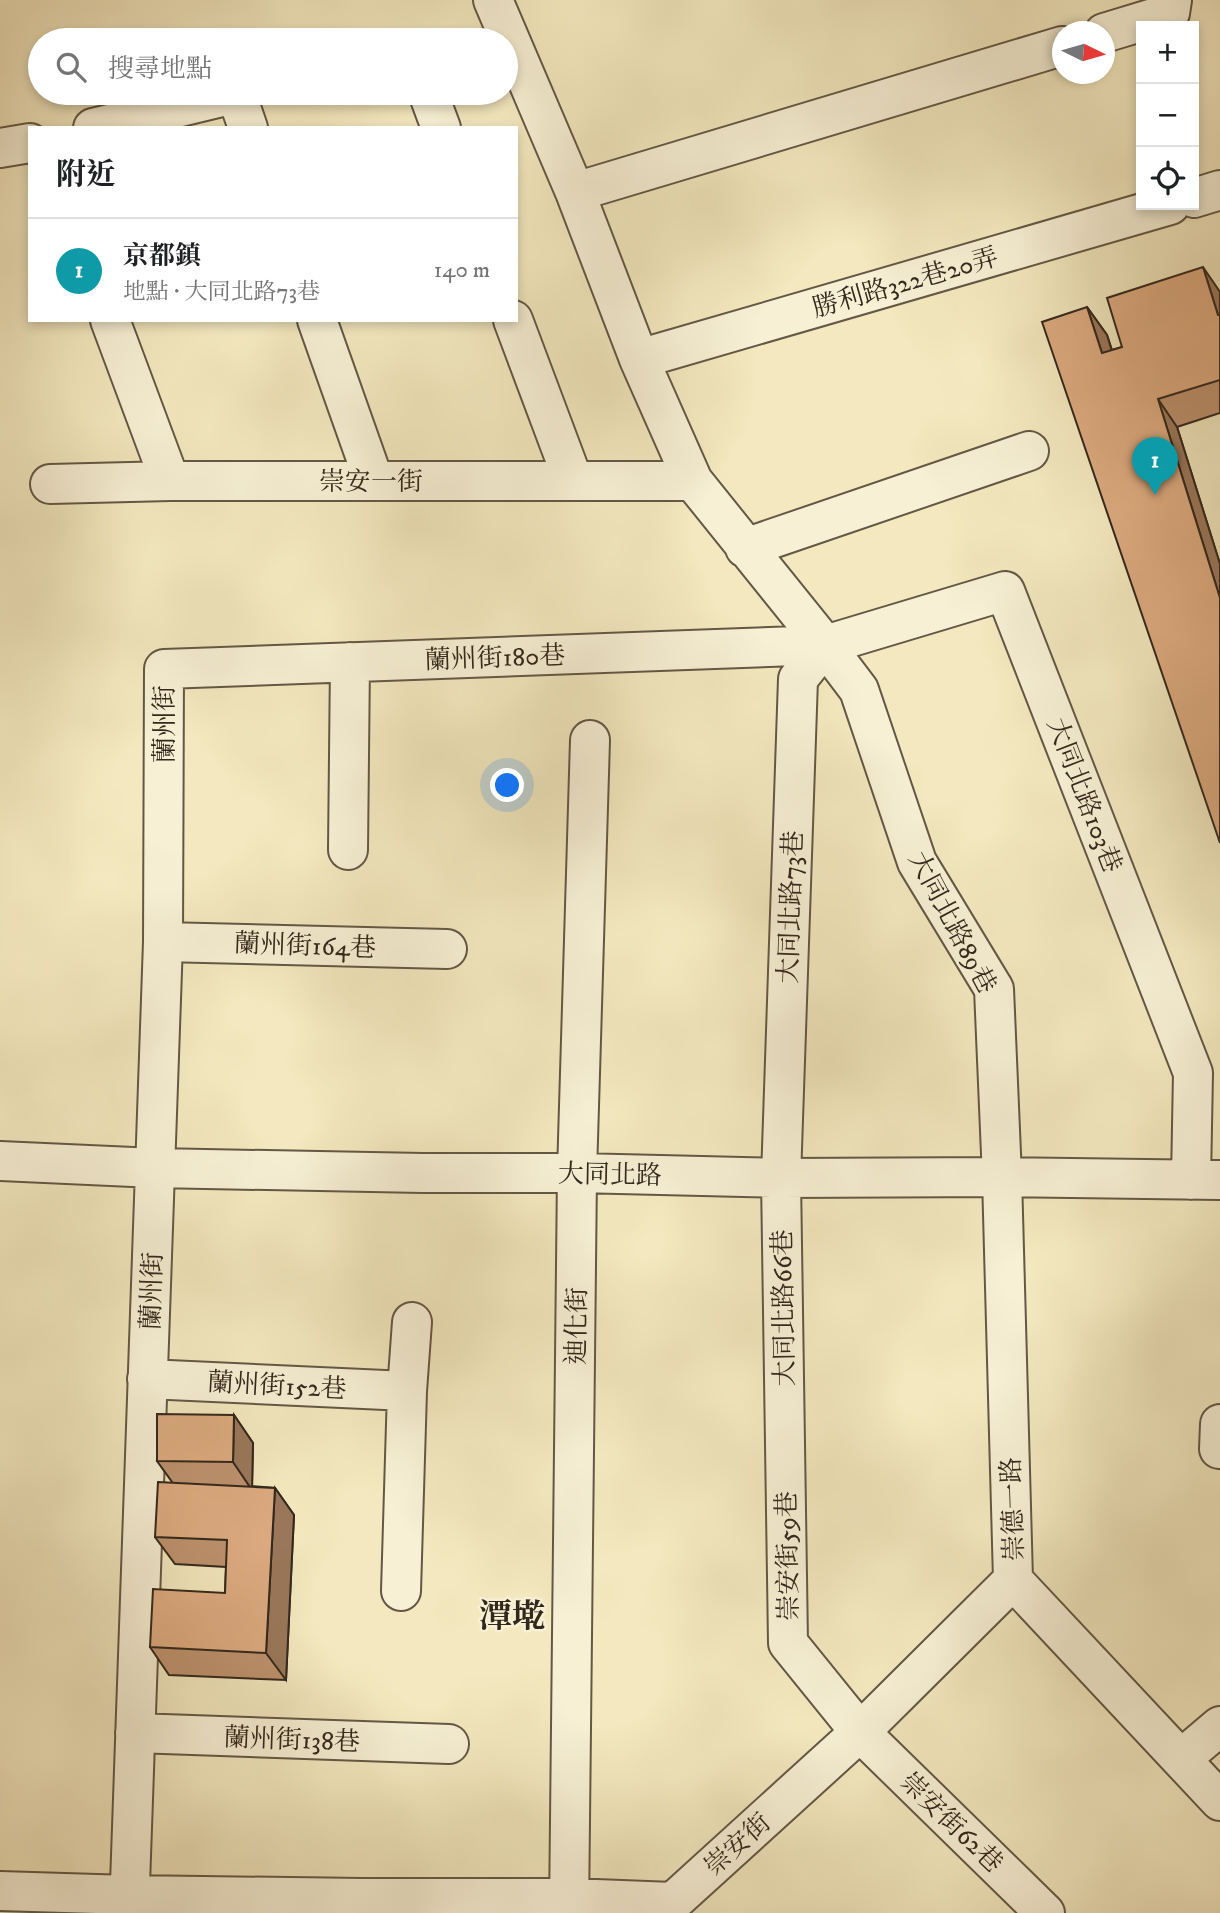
<!DOCTYPE html>
<html lang="zh-TW">
<head>
<meta charset="utf-8">
<style>
  body { margin:0; font-family:"IM FELL DW Pica","Noto Serif TC",serif; background:#f2f2f2; color:#202124 }
  .controls { position:absolute; right:21px; top:21px; display:grid; overflow:hidden; border-radius:0px; box-shadow:0 4px 10px #0003 }
  .controls button { width:63px; height:63px; display:grid; place-items:center; padding:0; border:0; border-bottom:2px solid #e0e0e0; background:#fff; color:#202124; font:35px sans-serif }
  .compass { position:absolute; left:1052px; top:21px; width:63px; height:63px; border-radius:50%; background:#fff; box-shadow:0 4px 10px #0003; rotate:95deg }
  .you { position:absolute; left:508px; top:786px; width:24px; height:24px; margin:-18px; border:5px solid #fff; border-radius:50%; background:#1a73e8; box-shadow:0 0 0 10px #1a73e833 }
  .badge { display:grid; place-items:center; width:46px; height:46px; border-radius:50%; background:#b45309; color:#fff; font-size:23px; font-weight:700 }
  .pin { position:absolute; translate:-50% -58px; filter:drop-shadow(0 2px 4px #0008) }
  .pin::after { content:''; position:absolute; top:37px; width:24px; height:21px; background:inherit; clip-path:polygon(0 0,100% 0,50% 100%) }
  .list { margin:0; padding:0; list-style:none }
  h2 { display:flex; justify-content:space-between; align-items:center; height:91px; margin:0; padding:0 28px; font-size:30px }
  h2 small { font-size:23px; font-weight:400; color:#757577 }
  .list li { display:grid; grid-template-columns:46px 1fr auto; gap:21px; align-items:center; box-sizing:border-box; height:105px; padding:0 28px; border-top:2px solid #e0e0e0 }
  .list b { display:block; font-size:26px; white-space:nowrap }
  .list p { margin:0; font-size:23px; white-space:nowrap; color:#757577 }
  .list em { font-size:23px; font-style:normal; color:#757577 }
  .icon { flex:none; width:38px; height:38px; fill:none; stroke:currentColor; stroke-width:2; stroke-linecap:round; stroke-linejoin:round }
  .map { position:relative; flex:none; width:1220px; height:1913px; overflow:hidden }
  .search { position:absolute; background:#fff; box-shadow:0 4px 10px #0003; left:28px; top:28px; width:490px; height:77px; display:flex; align-items:center; gap:18px; box-sizing:border-box; padding:0 24px; border-radius:38px; color:#757577; font-size:26px }
  .panel { position:absolute; background:#fff; box-shadow:0 4px 10px #0003; left:28px; top:126px; width:490px; height:196px; border-radius:0px }
  .map>svg:first-child { display:block }
</style>
</head>
<body>
<div class="map">
<svg width="1220" height="1913" viewBox="0 0 1220 1913">
  <rect width="100%" height="100%" fill="#f3e8bf"/>
  <filter id="stains"><feTurbulence type="fractalNoise" baseFrequency=".00286" numOctaves="4"/><feColorMatrix values="0 0 0 0 .2 0 0 0 0 .09 0 0 0 0 .02 0 0 0 .5 -.17"/></filter>
  <radialGradient id="worn" r=".72"><stop offset=".6" stop-color="#630" stop-opacity="0"/><stop offset="1" stop-color="#630" stop-opacity=".3"/></radialGradient>
  <g fill="none" stroke-linecap="round" stroke-linejoin="round">
    <defs>
      <path id="minor" d="M493,0L575,192L639,359L693,481L825,645L859,690L917,862L994,989L1002,1177L1013,1580L1220,1801
        M1104,33L1170,13L1172,0
        M236,93L248,128
        M428,93L441,128
        M93,128L238,93
        M0,148L30,143
        M575,192L1062,46
        M1194,198L1220,190
        M110,320L170,481
        M317,320L374,481
        M513,320L573,480
        M639,359L1170,205
        M50,484L170,481H693
        M745,548L1029,451
        M825,645L798,679L781,1178L788,1643L860,1732L1045,1913
        M348,850L350,662
        M163,942L447,949
        M0,1161L155,1168L423,1173H577L781,1178L1002,1177L1220,1180
        M147,1379L407,1391
        M1219,1449L1220,1424
        M401,1591L407,1391L412,1322
        M135,1733L449,1744
        M1181,1759L1220,1726
        M0,1891L129,1895L363,1898H570L673,1902L860,1732L1013,1580
        M129,1913L163,942L164,669L825,645L1005,591L1193,1073L1191,1180
        M569,1913L577,1173L590,740"/>
    </defs>
    <!-- minor casing -->
    <use href="#minor" stroke="#635845" stroke-width="42"/>
    <!-- minor -->
    <use href="#minor" stroke="#f7f0d5" stroke-width="38"/>
  </g>
  <!-- wall -->
  <path fill="#bd926e" stroke="#33281c" stroke-width="2" d="M1220,292V413L1177,427L1220,564L1087,307L1107,335L1112,350L1122,347Z
    M234,1415L253,1443L252,1486L275,1488L294,1515L286,1680L169,1675L150,1647L225,1593L226,1567L175,1564L155,1537L172,1482L157,1461Z"/>
  <!-- shaded-wall -->
  <path fill="#9a775a" stroke="#33281c" stroke-width="2" d="M1203,267L1220,292V319L1218,315Z
    M1087,307L1107,335L1121,381L1102,353Z
    M1158,399L1177,427L1220,564V598Z
    M234,1415L253,1443L252,1490L233,1462Z
    M275,1488L294,1515L286,1680L266,1653Z"/>
  <!-- building -->
  <path fill="#dcaa80" stroke="#33281c" stroke-width="2" d="M1203,267L1218,315H1220V380L1158,399L1220,598V843L1042,322L1087,307L1102,353L1122,347L1107,298Z
    M157,1414L234,1415L233,1462L157,1461Z
    M158,1482L275,1488L266,1653L150,1647L153,1589L225,1593L227,1540L155,1537Z"/>
  <g text-anchor="middle" stroke-width="5" stroke-linejoin="round" paint-order="stroke">
    <!-- street labels -->
    <g font-size="26" fill="#33281c" stroke="#f7f0d5">
      <text transform="translate(905 282) rotate(-16)" y="9">勝利路322巷20弄</text>
      <text x="371" y="490">崇安一街</text>
      <text transform="translate(495 657) rotate(-2)" y="9">蘭州街180巷</text>
      <text transform="translate(164 724) rotate(-90)" y="9">蘭州街</text>
      <text transform="translate(1085 795) rotate(69)" y="9">大同北路103巷</text>
      <text transform="translate(790 907) rotate(-88)" y="9">大同北路73巷</text>
      <text transform="translate(953 922) rotate(62)" y="9">大同北路89巷</text>
      <text transform="translate(305 945) rotate(2)" y="9">蘭州街164巷</text>
      <text transform="translate(610 1174) rotate(1)" y="9">大同北路</text>
      <text transform="translate(151 1291) rotate(-88)" y="9">蘭州街</text>
      <text transform="translate(783 1308) rotate(-91)" y="9">大同北路66巷</text>
      <text transform="translate(576 1326) rotate(-89)" y="9">迪化街</text>
      <text transform="translate(277 1385) rotate(3)" y="9">蘭州街152巷</text>
      <text transform="translate(1012 1509) rotate(-92)" y="9">崇德一路</text>
      <text transform="translate(787 1556) rotate(-91)" y="9">崇安街59巷</text>
      <text transform="translate(292 1739) rotate(2)" y="9">蘭州街138巷</text>
      <text transform="translate(952 1822) rotate(44)" y="9">崇安街62巷</text>
      <text transform="translate(737 1844) rotate(-42)" y="9">崇安街</text>
    </g>
    <!-- district labels -->
    <g font-size="33" font-weight="bold" fill="#33281c" stroke="#f7f0d5">
      <text x="512" y="1627">潭墘</text>
    </g>
  </g>
  <rect width="100%" height="100%" filter="url(#stains)"/>
  <rect width="100%" height="100%" fill="url(#worn)"/>
</svg>
<div class="controls">
<button>+</button>
<button>−</button>
<button><svg class="icon" aria-label="locate" viewBox="0 0 24 24"><circle cx="12" cy="12" r="6"/><path d="M12 2v4M12 18v4M2 12h4M18 12h4"/></svg></button>
</div>
<svg class="compass" viewBox="-18 -18 36 36"><path d="M0-13l5 13h-10z" fill="#e53935"/><path d="M0 13l5-13h-10z" fill="#757577"/></svg>
<div class="you"></div>
<div class="pin badge" style="left:1155px;top:495px;background:#0f9aa8">1</div>
<div class="search"><svg class="icon" aria-label="search" viewBox="0 0 24 24"><circle cx="10" cy="10" r="6"/><path d="M15 15l6 6"/></svg>搜尋地點</div>
<section class="panel">
<h2>附近<small></small></h2>
<ul class="list">
<li><span class="badge" style="background:#0f9aa8">1</span><div><b>京都鎮</b><p>地點 · 大同北路73巷</p></div><em>140 m</em></li>
</ul>
</section>
</div>
</body>
</html>
